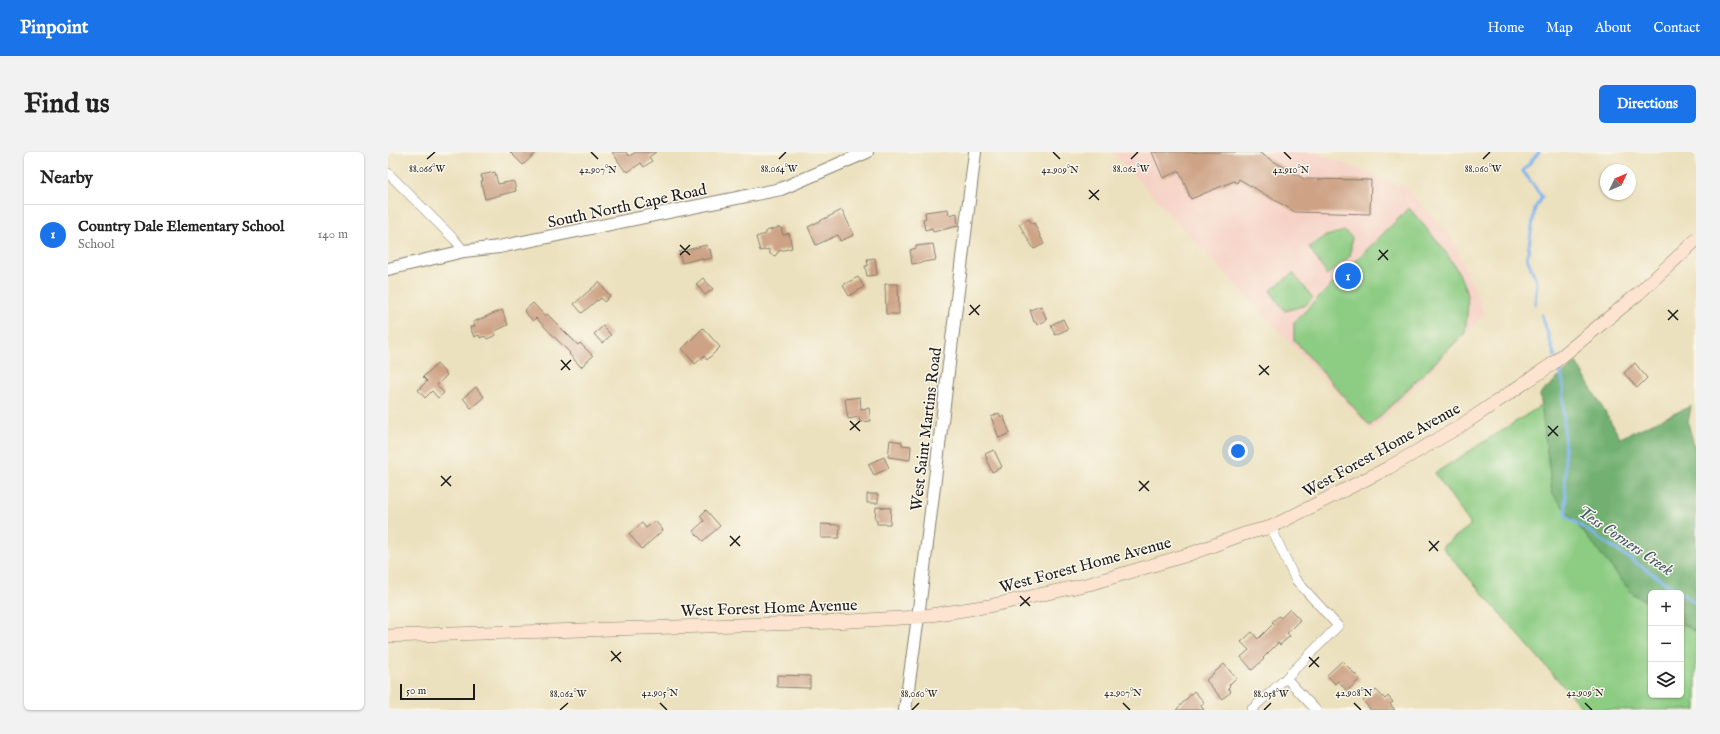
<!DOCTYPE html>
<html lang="en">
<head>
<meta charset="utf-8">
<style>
  body { margin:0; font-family:"IM FELL English",serif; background:#f2f2f2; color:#222 }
  .controls { position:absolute; right:12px; bottom:12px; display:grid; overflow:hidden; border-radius:6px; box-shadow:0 1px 3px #0004 }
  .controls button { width:36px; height:36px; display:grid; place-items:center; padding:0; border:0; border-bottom:1px solid #e0e0e0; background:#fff; color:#222; font:20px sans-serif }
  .compass { position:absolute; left:1212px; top:12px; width:36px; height:36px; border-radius:50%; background:#fff; box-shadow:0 1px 3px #0004; rotate:46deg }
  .scale { position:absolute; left:12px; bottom:10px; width:75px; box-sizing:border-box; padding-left:4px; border:2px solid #1c1c1c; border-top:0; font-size:11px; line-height:14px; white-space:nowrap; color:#1c1c1c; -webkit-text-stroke:3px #fbf7ec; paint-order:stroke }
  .you { position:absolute; left:850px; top:299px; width:14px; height:14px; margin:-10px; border:3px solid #fff; border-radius:50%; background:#1a73e8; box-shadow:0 0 0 6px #1a73e833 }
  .badge { display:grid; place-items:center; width:26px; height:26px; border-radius:50%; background:#1a73e8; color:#fff; font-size:13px; font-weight:700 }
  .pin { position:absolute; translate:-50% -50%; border:2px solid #fff; box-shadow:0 1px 4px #0006 }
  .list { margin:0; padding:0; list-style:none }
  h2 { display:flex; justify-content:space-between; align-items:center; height:52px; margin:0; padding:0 16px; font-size:17px }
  h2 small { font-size:13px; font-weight:400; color:#767676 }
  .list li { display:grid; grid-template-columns:26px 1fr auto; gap:12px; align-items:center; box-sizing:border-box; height:60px; padding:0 16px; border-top:1px solid #e0e0e0 }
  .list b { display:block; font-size:15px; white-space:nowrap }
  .list p { margin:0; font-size:13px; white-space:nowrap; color:#767676 }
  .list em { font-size:13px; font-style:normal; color:#767676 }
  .icon { flex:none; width:22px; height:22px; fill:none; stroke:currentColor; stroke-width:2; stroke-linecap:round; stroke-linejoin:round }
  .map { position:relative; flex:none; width:1308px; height:558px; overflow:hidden; border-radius:6px }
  header { display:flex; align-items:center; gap:24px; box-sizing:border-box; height:56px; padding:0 20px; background:#1a73e8; color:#fff }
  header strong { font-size:19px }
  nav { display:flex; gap:22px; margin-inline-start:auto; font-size:14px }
  .intro { display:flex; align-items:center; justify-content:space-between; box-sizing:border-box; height:96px; padding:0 24px }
  h1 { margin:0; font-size:28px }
  .button { padding:10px 18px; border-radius:6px; background:#1a73e8; color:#fff; font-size:14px; font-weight:700 }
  main { display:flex; gap:24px; padding:0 24px }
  aside { flex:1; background:#fff; border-radius:6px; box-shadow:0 1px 3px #0004 }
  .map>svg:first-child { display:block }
</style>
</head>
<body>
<header>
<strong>Pinpoint</strong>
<nav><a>Home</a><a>Map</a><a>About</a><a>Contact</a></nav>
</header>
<div class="intro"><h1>Find us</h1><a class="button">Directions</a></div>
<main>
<aside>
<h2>Nearby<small></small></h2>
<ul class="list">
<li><span class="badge">1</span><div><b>Country Dale Elementary School</b><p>School</p></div><em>140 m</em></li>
</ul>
</aside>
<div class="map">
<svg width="1308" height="558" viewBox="0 0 1308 558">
  <rect width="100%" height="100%" fill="#fbf7ec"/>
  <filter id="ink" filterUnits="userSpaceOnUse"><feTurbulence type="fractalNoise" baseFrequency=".025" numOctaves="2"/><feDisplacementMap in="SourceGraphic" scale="8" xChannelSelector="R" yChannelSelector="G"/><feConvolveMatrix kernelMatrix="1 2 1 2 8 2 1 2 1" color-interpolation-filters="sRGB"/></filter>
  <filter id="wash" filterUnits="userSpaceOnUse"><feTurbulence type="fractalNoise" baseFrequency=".012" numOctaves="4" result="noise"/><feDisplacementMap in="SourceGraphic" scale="16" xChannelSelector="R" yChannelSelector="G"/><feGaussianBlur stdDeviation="0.9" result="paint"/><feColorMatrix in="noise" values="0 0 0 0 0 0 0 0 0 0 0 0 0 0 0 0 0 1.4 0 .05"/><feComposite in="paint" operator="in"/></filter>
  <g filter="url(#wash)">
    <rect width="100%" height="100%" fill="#ece1be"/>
    <!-- built -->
    <path fill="#f6d1c5" d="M724,0H928L1019,37L1064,86L1097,162L984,279Z"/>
    <!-- green -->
    <path fill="#8dcc83" stroke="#547450" d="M1021,56C1041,80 1073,112 1079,144C1081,155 1078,170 1077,181L982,274L906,188V170Z
      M956,79L964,85L962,104L939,123L921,95L938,84Z
      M905,121L925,146L918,153L897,159L882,139Z
      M1154,253L1165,341L1244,441L1263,452V543H1293V471L1308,480V558H1196L1054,395L1083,373L1047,321Z"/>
    <!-- forest -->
    <path fill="#72b071" stroke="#476646" d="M1188,210L1232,286L1303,254L1300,271L1308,301V480L1293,471V441H1263V452L1244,441L1164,341L1152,242Z"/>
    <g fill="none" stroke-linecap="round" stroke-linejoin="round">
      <!-- stream -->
      <path stroke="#7fb4ed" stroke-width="3" d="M1147,152L1149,130L1139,106L1147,56L1154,45L1135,19L1151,0
        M1154,163L1167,205
        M1170,212L1175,229L1178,364L1293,441
        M1293,441L1308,451"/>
    </g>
    <g id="blocks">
      <!-- building -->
      <path fill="#cda285" d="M122,0H149L135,13Z
        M224,0H238L241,4L248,0H268L261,5L264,9L256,15L253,11L240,20L239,18L237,19Z
        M764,0H870L916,27L983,28L982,62L907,60L851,27L849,31L846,29L803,47L791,19L775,26Z
        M107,20L110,32L126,29L128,39L97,47L93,29H95L93,23Z
        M560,57L561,63L569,61L570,74L545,80L544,76L537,78L535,67L538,66L537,60Z
        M454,58L466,83L452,89L450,83L428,93L420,75Z
        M641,67L644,72L646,71L656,92L646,97L631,72Z
        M393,75L395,83L401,81L404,96L391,99L387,104L382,102L381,97L372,99L368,85L378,82V79Z
        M545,92L548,108L524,112L522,98L528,96V94Z
        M318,93H319L320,98L322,97L324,106L314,108V106L294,111L291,100Z
        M487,106L489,123L479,124L477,114H480L479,107Z
        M470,125L476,135L461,144L455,133Z
        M315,126L325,137L317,143L308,132Z
        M211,130L222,144L216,150L213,146L210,149L209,148L194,161L186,152Z
        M497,132H510L511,162H498Z
        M145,151L157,164L159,162L190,193L192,191L205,204L193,215L181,202L182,201L148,166L145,169L136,159Z
        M653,154L659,168L649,173L648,170H646L642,158Z
        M114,158L120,173L107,179L108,183L99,187L97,184L92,186L91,183L86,185L82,175L87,174L85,170Z
        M675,167L680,177L667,183L663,173Z
        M215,174L223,183L214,191L206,182Z
        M315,176L332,195L319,208L316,204L307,212L294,197Z
        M1247,211L1259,226L1249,236L1236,221Z
        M49,212L59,223L49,233L56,241L50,246L44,239L37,246L30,238L39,229L35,225Z
        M88,235L96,245L83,256L75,246Z
        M472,245L473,257L481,256L483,269L472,270L471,265L460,267L457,247Z
        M611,261L613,265L615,264L622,281L611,286L603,265Z
        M502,288L514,290V293L523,294L522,308L500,305Z
        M606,298L614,315L604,320L598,307H599L597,302Z
        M496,305L501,316L486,323L480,312Z
        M479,342H490V351H479Z
        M488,355L503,356L502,372H489V368H487Z
        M318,358L332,374L315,389L305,379L316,369L312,364Z
        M267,369L275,378L254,397L241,382L254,371L258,376Z
        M433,372L452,373L451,386H433Z
        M902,457L912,468L899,481L902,484L892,493L890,491L875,506L876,507L864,518L853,505L861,498L853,490L864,480L870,487L886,471L884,470L891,464L893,466Z
        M954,509L972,527L959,539L950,529L947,532L939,523Z
        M836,512L848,526L841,533L842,534L840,536L843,540L834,547L818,528Z
        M389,523L422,524V536L389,535Z
        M988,538L997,547L1000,544L1005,550L1002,552L1007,558H983L975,549Z
        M806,539L816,550L813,554L816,558H788Z"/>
    </g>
  </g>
  <g filter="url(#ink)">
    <use href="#blocks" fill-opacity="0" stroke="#847e6d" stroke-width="1"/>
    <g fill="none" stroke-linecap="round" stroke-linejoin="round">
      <defs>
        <path id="minor" d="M0,21L67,88L76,99
          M898,526L928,558
          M863,558L898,526L950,474L907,427L883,375"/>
        <path id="tertiary" d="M0,117L76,99L111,95L393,37L479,0
          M517,558L530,465L587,0"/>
        <path id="secondary" d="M0,484L446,470L530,465L601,454L701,432L799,403L856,382L883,375L1000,316L1071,275L1163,213L1250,142L1308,88"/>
      </defs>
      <!-- minor casing -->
      <use href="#minor" stroke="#847e6d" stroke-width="10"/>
      <!-- tertiary casing -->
      <use href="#tertiary" stroke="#847e6d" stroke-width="14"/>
      <!-- secondary casing -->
      <use href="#secondary" stroke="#847e6d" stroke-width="14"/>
      <!-- minor -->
      <use href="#minor" stroke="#fff" stroke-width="9"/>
      <!-- tertiary -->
      <use href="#tertiary" stroke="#fff" stroke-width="12"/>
      <!-- secondary -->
      <use href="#secondary" stroke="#fde4d1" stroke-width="13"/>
    </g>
  </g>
  <!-- ticks -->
  <path fill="none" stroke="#1c1c1c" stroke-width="1.5" d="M203,0L210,7M665,0L672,7M896,0L903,7M39,7L47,0M391,7L398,0M743,7L750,0M1095,7L1102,0M701,38L711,48M701,47L711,38M292,93L302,103M991,98L1000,108M292,103L302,93M990,108L1000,98M582,153L591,163M1280,158L1290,168M581,163L592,153M1280,168L1290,158M173,208L182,218M871,213L881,223M173,218L183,208M871,223L881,214M462,269L472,279M1160,274L1170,284M462,278L472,269M1160,284L1170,274M53,324L63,334M751,329L761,339M53,334L63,324M751,339L761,329M342,384L352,394M1041,389L1050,399M342,394L352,384M1041,399L1051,389M632,444L642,454M632,454L642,445M223,499L233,510M921,505L931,515M223,509L233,500M921,515L931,505M272,551L279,558M735,551L742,558M966,551L973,558M1197,551L1204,558M172,558L180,551M524,558L531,551M876,558L883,551"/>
  <g text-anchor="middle" stroke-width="3" stroke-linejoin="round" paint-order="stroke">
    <!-- street labels -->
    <g font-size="16" fill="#1c1c1c" stroke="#fbf7ec">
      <text transform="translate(239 53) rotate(-12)" y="6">South North Cape Road</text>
      <text transform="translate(537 277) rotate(-83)" y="6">West Saint Martins Road</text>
      <text transform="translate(993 297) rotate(-29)" y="6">West Forest Home Avenue</text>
      <text transform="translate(697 412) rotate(-15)" y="6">West Forest Home Avenue</text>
      <text transform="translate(381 455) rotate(-2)" y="6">West Forest Home Avenue</text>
    </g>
    <!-- water labels -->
    <g font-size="17" font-style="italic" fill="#445970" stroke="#fbf7ec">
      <text transform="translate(1238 388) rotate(34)" y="6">Tess Corners Creek</text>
    </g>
  </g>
  <g font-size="10" text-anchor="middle" fill="#1c1c1c" stroke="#fbf7ec" stroke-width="3" stroke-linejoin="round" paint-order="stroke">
    <text x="39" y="20">88.066°W</text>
    <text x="391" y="20">88.064°W</text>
    <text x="743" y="20">88.062°W</text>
    <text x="1095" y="20">88.060°W</text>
    <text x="903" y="21">42.910°N</text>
    <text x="210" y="21">42.907°N</text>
    <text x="672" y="21">42.909°N</text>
    <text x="272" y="544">42.905°N</text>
    <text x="735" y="544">42.907°N</text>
    <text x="966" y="544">42.908°N</text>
    <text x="1197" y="544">42.909°N</text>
    <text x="180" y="545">88.062°W</text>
    <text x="531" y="545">88.060°W</text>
    <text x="883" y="545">88.058°W</text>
  </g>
</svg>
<div class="controls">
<button>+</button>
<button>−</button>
<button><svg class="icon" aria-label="layers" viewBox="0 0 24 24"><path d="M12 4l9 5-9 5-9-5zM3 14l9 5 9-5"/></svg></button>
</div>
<svg class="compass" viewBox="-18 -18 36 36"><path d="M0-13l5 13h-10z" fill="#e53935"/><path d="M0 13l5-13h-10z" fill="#767676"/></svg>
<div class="scale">50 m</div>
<div class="you"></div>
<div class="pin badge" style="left:960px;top:124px">1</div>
</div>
</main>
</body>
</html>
